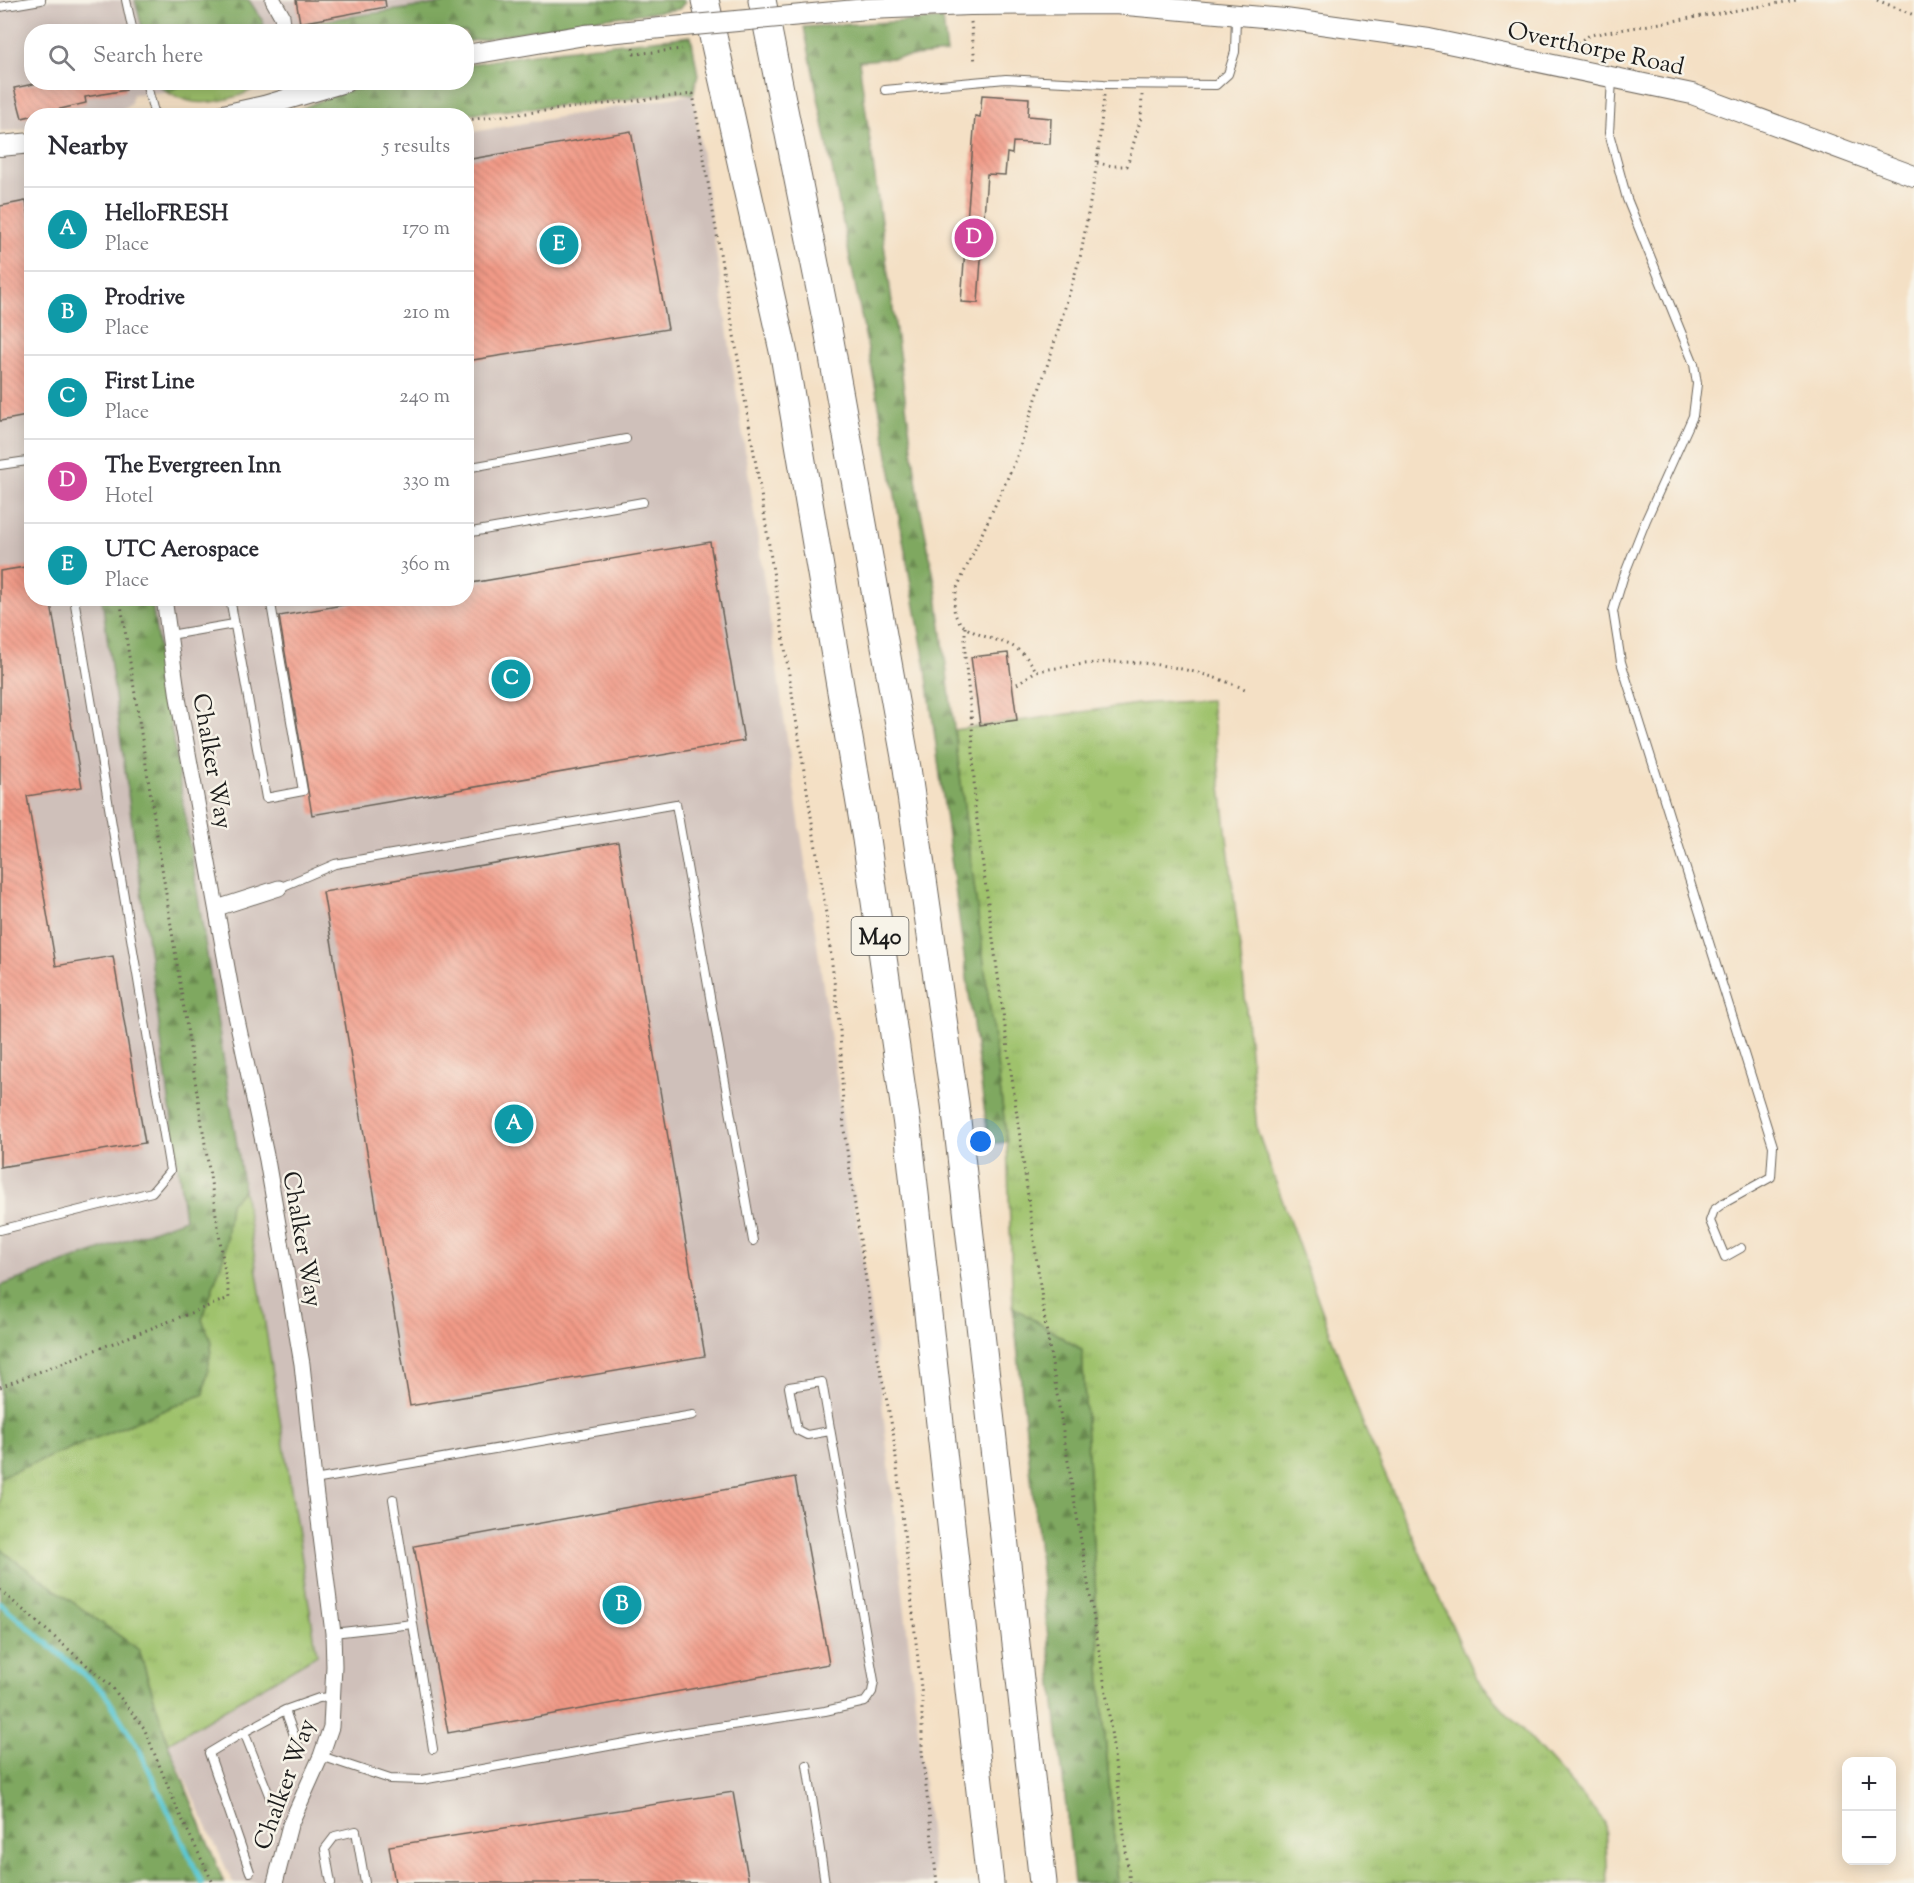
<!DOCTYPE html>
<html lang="en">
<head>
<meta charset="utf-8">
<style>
  body { margin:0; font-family:"Sorts Mill Goudy",serif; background:#f2f2f3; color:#2b2b33 }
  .controls { position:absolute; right:18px; bottom:18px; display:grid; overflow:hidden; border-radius:12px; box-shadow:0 3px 15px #0003 }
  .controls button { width:54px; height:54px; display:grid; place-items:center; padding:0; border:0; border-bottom:2px solid #e1e1e2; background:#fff; color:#2b2b33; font:30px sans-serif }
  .you { position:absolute; left:981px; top:1142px; width:21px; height:21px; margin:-15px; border:4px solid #fff; border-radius:50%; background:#1a73e8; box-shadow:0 0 0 9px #1a73e833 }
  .badge { display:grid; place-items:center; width:39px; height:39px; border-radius:50%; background:#db2777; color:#fff; font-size:20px; font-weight:700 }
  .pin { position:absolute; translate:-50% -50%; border:3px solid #fff; box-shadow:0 2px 6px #0006 }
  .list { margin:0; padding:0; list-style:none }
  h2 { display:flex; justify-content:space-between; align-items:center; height:78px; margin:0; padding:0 24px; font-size:26px }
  h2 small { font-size:20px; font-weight:400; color:#7c7c81 }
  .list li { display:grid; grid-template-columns:39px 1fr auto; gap:18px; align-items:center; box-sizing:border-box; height:84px; padding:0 24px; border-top:2px solid #e1e1e2 }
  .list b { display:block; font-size:22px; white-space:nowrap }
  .list p { margin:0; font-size:20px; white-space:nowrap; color:#7c7c81 }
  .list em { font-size:20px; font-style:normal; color:#7c7c81 }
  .icon { flex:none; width:33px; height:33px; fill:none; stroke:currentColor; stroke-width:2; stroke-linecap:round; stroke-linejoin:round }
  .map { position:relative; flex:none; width:1914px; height:1883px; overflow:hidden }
  .search { position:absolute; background:#fff; box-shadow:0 3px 15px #0003; left:24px; top:24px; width:450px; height:66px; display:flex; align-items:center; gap:15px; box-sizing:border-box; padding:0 21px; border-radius:24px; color:#7c7c81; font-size:22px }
  .panel { position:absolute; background:#fff; box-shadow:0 3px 15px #0003; left:24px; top:108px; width:450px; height:498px; border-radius:24px }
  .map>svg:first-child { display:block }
</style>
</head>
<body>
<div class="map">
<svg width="1914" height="1883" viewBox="0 0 1914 1883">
  <defs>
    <pattern id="grass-tufts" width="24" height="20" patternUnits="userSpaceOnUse" patternTransform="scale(1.5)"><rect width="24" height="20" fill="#9fc26c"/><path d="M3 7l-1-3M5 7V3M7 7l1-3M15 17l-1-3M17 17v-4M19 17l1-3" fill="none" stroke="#88a65d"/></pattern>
    <pattern id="forest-firs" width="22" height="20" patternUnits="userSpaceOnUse" patternTransform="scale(1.5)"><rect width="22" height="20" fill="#7fa860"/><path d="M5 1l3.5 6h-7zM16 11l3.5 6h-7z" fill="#67884e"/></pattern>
    <pattern id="building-back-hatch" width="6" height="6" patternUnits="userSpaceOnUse" patternTransform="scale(1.5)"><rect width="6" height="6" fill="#f19a87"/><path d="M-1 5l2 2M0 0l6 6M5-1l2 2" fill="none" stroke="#ce8474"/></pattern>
  </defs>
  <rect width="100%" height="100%" fill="#f7f3e8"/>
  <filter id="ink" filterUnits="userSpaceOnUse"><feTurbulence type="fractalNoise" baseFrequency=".0167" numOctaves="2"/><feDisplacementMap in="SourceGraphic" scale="12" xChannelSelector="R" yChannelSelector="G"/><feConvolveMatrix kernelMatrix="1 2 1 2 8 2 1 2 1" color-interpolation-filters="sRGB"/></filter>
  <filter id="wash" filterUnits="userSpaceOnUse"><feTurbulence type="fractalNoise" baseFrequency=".008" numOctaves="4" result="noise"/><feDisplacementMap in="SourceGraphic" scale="24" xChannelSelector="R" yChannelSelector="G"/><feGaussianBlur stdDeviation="1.35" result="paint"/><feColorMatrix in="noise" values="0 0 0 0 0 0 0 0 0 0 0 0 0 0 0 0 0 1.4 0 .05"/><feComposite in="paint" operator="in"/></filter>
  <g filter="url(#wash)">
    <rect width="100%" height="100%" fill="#f4e0c5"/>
    <!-- industrial -->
    <path fill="#cfc0ba" d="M0,0H467L264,28L258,31L32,32V82L184,83L167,92L133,94L130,105L113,114L32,116L31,128L13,131H0Z
      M693,94L876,1348L935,1883H233L175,1758L224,1883H0V1294L247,1210L151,599L466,598L467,133Z
      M31,149L32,598L102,599L185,1219L0,1286V154Z"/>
    <!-- grass -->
    <path fill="url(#grass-tufts)" stroke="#5e6f44" stroke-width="1.5" d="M184,82H261V83C247,97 209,106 189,101C181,99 174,96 167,92Z
      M1211,700L1243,975L1257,1130L1364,1427L1475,1677L1605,1822L1608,1883H1118L1102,1703L1082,1351L1013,1307L1007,1142L954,730L1138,704Z
      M244,1190L317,1655L168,1743L139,1650L13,1559L0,1548V1477L204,1394L212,1342L202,1320L224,1255L230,1203Z"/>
    <!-- forest -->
    <path fill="url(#forest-firs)" stroke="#4e623e" stroke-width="1.5" d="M135,0H249L262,20L264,28L258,32L143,31Z
      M467,0H684L685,2L679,9L583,21L467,42L466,32H294L292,25Z
      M943,19L947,53L859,61L920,507L936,587L1007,1142L989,1144L925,662L878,400L804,27Z
      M691,36L698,75L693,94L677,92L623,100L452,115L283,116L339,93L384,83L466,82L467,65C540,51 616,44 691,36Z
      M155,82H184V83L167,92Z
      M102,599H151L244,1190L230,1203L224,1255L202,1320L212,1342L204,1394L0,1477V1286L185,1219Z
      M1013,1307L1082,1350L1102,1703L1118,1883H1074Z
      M0,1548L13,1559L139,1650L168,1743L224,1883H0Z"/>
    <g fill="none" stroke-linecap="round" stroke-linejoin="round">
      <!-- stream -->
      <path stroke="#5cc8d3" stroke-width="5" d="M0,1603L104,1692L139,1749L202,1883"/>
    </g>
    <g id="blocks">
      <!-- building -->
      <path fill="url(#building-back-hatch)" d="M296,0H385L386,7L300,23Z
        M43,82H126V90L85,97L86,103L22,118L14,88Z
        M982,95L1029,98L1028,116L1051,118L1050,144L1013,142L1012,154L1007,153L1005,175L987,174L978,303L961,302L975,116L980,117Z
        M631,131L668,329L466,361V160Z
        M26,201L32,232V415L0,421V206Z
        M710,542L744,741L312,815L279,616L383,598H466V584Z
        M32,566V598H50L82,787L27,796L56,966L113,956L145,1143L0,1167V571Z
        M1008,653L1017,720L980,725L971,657Z
        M618,842L705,1356L410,1406L323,892Z
        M795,1477L829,1664L448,1733L414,1546Z
        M733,1792L749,1883H395L389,1846Z"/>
    </g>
  </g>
  <g filter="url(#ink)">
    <use href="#blocks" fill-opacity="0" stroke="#686157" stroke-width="1.5"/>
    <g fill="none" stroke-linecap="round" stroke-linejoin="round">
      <defs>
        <path id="service" d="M126,0L133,32
          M0,7L41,0
          M1612,79L1609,133L1627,199L1694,364L1697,384L1693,416L1646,520L1623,578L1613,611L1621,662L1773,1146L1771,1177L1722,1204L1714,1210L1710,1221L1725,1257L1741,1248
          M146,82L155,116
          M885,90L1006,79L1104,84L1216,85L1228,74L1235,52L1236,16
          M0,465L27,461L32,465
          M466,468L626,439
          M466,533L643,502
          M230,598L266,798L303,791L270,598
          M170,635L234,624
          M279,888L335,864L676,804L753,1241
          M0,1230L152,1192L170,1171L74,598
          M314,1480L693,1415
          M393,1499L433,1749
          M333,1633L413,1624
          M244,1732L209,1753L250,1872
          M299,1749L285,1710L319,1698L333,1697
          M321,1756L390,1779L422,1780L685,1732L825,1711L865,1702L872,1692L874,1681L822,1382L789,1387L797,1430L807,1435L830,1431
          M807,1765L825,1883
          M271,1800L244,1732L285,1710
          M331,1883L325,1849L335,1836L356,1831L365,1883"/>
        <path id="minor" d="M273,0L282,16L284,32
          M290,82L292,97
          M164,598L178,698L234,1006L267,1160L302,1364L314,1480L333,1633L334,1666L331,1727L321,1756L290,1825L275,1883
          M217,908L279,888"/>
        <path id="tertiary" d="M867,9L970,5L1115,4L1285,19L1429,39L1692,94L1914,176
          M466,55L585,35
          M219,116L264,106L345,82
          M0,146L32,143"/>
        <path id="motorway" d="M705,0L784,355L866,839L909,1139L990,1883
          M762,0L827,324L907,768L955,1103L1043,1883"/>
      </defs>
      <!-- service casing -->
      <use href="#service" stroke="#686157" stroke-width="10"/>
      <!-- minor casing -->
      <use href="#minor" stroke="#686157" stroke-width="17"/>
      <!-- tertiary casing -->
      <use href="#tertiary" stroke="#686157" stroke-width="22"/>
      <!-- motorway casing -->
      <use href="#motorway" stroke="#686157" stroke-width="29"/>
      <!-- path -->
      <path stroke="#686157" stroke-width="3" stroke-dasharray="1.5 4.5" stroke-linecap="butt" d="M1877,0L1914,15
        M971,22L975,63
        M633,48L634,54L682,49
        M1571,52L1573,45L1590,35L1797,0
        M1104,95L1097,163L1081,254L1051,354L1015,462L956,590C956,596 954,603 954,609C957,634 993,637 1010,645C1021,650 1031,661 1036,671C1065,667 1095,661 1124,662C1164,663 1208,673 1245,689
        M466,120L693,94L762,500L825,906L840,1030L844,1130L876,1348L893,1431L922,1697V1752L937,1883
        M1097,163L1113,166H1127L1141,118L1142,95
        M965,627V657L972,724L975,807L1045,1321L1107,1699L1130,1883
        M1017,684L1036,671
        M0,1387L229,1298L120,598
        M0,1590L111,1686L144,1728L178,1811L213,1883"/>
      <!-- service -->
      <use href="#service" stroke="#fff" stroke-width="8"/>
      <!-- minor -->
      <use href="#minor" stroke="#fff" stroke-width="15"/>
      <!-- tertiary -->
      <use href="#tertiary" stroke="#fff" stroke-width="20"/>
      <!-- motorway -->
      <use href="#motorway" stroke="#fff" stroke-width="27"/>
      <defs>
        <path id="tertiary-bridge" d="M585,35L867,9"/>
      </defs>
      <!-- tertiary-bridge casing -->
      <use href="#tertiary-bridge" stroke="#686157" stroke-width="22" stroke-linecap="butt"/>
      <!-- tertiary-bridge -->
      <use href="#tertiary-bridge" stroke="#fff" stroke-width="20"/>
    </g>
  </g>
  <g text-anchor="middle" stroke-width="5" stroke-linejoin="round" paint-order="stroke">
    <!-- shield labels -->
    <rect fill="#f7f3e8" stroke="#5e5c59" stroke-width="1.5" x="851.5" y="917" width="57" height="38" rx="4.5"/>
    <g font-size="22" font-weight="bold" fill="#1c1c1c">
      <text x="880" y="944">M40</text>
    </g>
    <!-- street labels -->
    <g font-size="24" fill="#1c1c1c" stroke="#f7f3e8">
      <text transform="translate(1596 48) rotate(12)" y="8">Overthorpe Road</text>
      <text transform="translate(213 761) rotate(80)" y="8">Chalker Way</text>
      <text transform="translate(303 1239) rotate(80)" y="8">Chalker Way</text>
      <text transform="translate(284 1784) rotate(-70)" y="8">Chalker Way</text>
    </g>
  </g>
</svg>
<div class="controls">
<button>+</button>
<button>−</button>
</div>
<div class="you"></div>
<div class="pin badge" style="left:514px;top:1124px;background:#0f9aa8">A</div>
<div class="pin badge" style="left:622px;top:1605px;background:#0f9aa8">B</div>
<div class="pin badge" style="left:511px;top:679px;background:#0f9aa8">C</div>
<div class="pin badge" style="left:974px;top:238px;background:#d1479c">D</div>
<div class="pin badge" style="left:559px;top:245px;background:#0f9aa8">E</div>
<div class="search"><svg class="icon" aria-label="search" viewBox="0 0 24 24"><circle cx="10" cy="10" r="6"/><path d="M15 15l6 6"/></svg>Search here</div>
<section class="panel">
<h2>Nearby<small>5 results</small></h2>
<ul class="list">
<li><span class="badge" style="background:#0f9aa8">A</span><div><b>HelloFRESH</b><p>Place</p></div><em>170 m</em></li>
<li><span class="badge" style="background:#0f9aa8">B</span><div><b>Prodrive</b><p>Place</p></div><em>210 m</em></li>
<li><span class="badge" style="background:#0f9aa8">C</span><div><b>First Line</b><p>Place</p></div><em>240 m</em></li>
<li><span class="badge" style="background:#d1479c">D</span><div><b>The Evergreen Inn</b><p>Hotel</p></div><em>330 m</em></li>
<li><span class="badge" style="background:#0f9aa8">E</span><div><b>UTC Aerospace</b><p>Place</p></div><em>360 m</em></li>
</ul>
</section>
</div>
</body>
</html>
